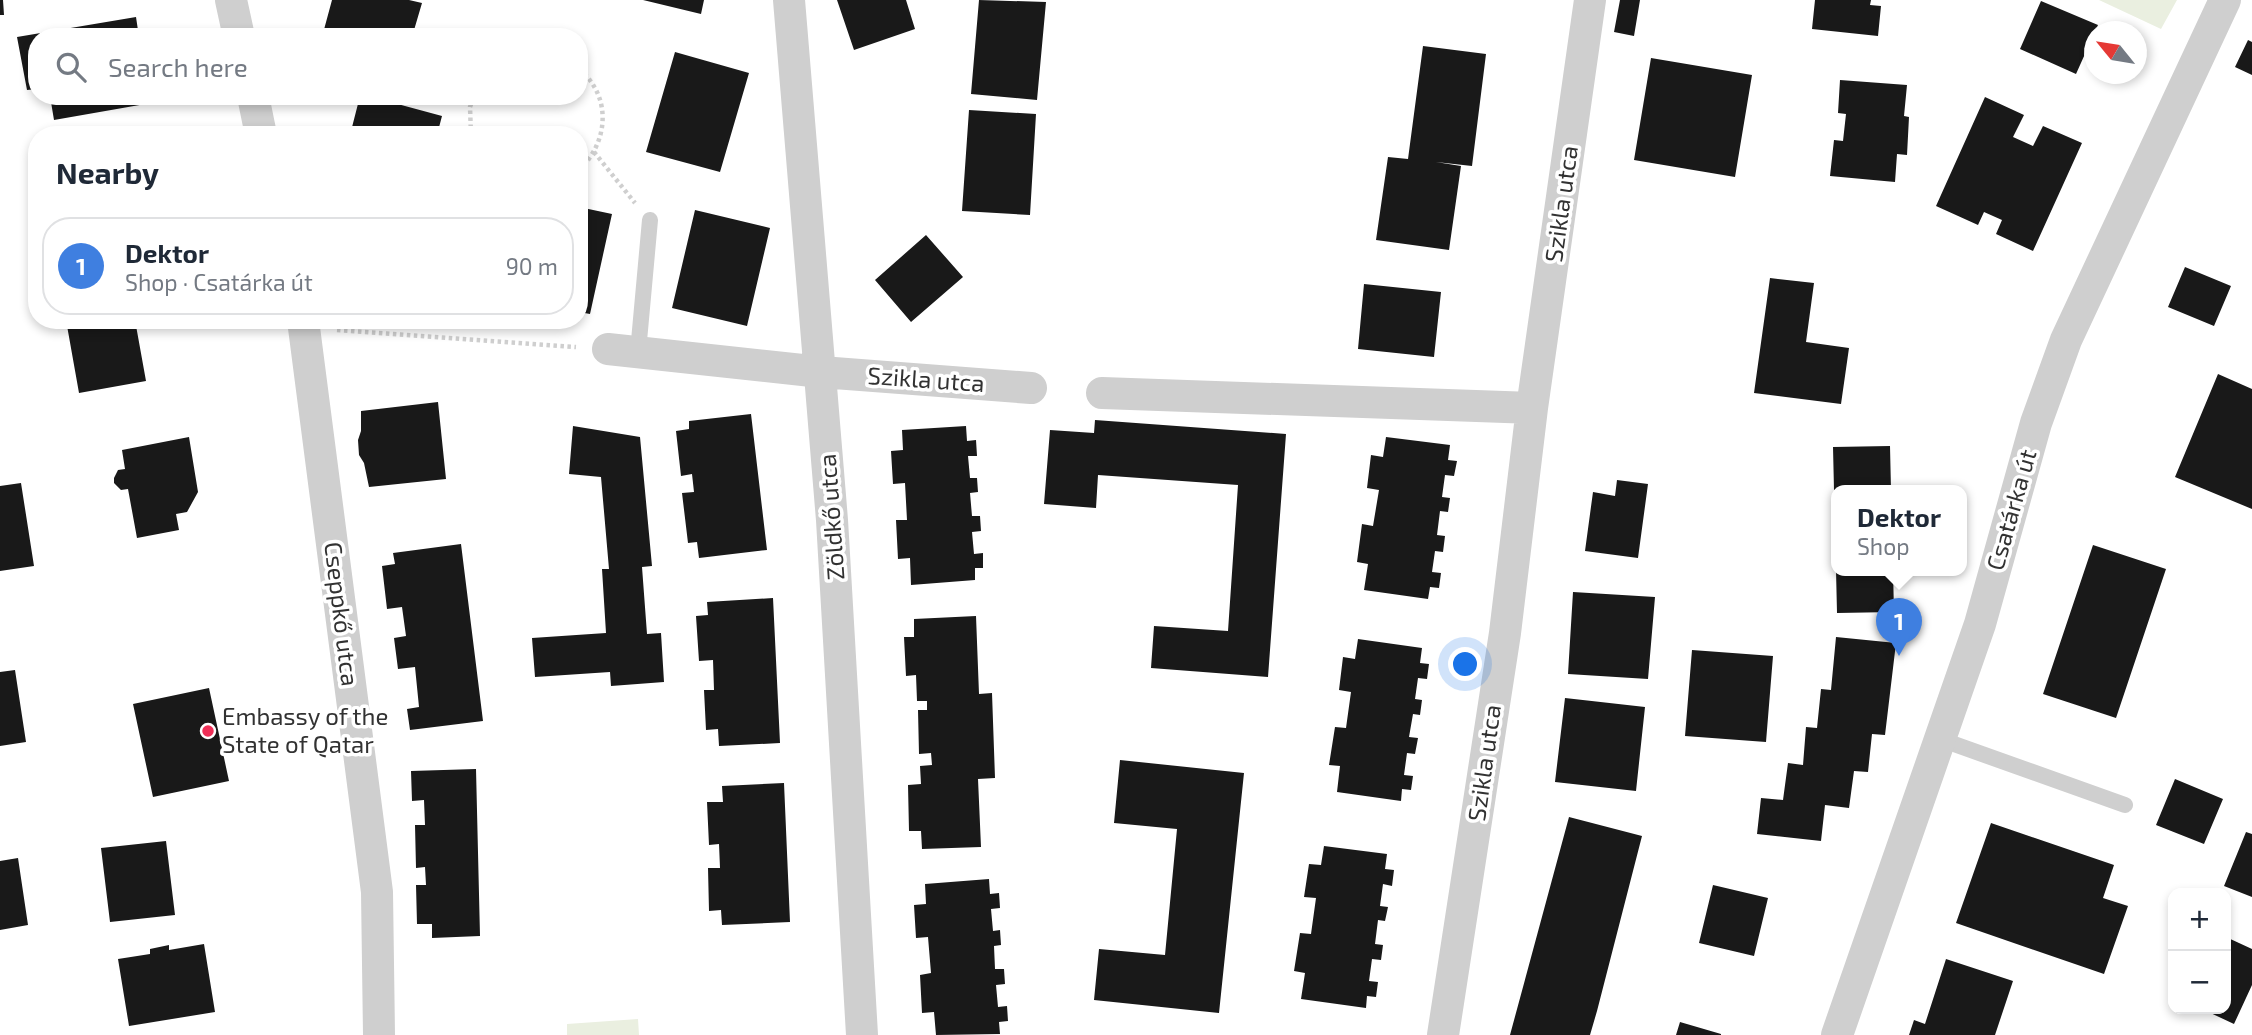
<!DOCTYPE html>
<html lang="en">
<head>
<meta charset="utf-8">
<style>
  body { margin:0; font-family:"Exo 2",sans-serif; background:#f6f6f7; color:#1f2937 }
  .controls { position:absolute; right:21px; bottom:21px; display:grid; overflow:hidden; border-radius:14px; box-shadow:0 4px 10px #0003 }
  .controls button { width:63px; height:63px; display:grid; place-items:center; padding:0; border:0; border-bottom:2px solid #e0e1e3; background:#fff; color:#1f2937; font:35px sans-serif }
  .compass { position:absolute; left:2084px; top:21px; width:63px; height:63px; border-radius:50%; background:#fff; box-shadow:0 4px 10px #0003; rotate:300deg }
  .you { position:absolute; left:1466px; top:665px; width:24px; height:24px; margin:-18px; border:5px solid #fff; border-radius:50%; background:#1a73e8; box-shadow:0 0 0 10px #1a73e833 }
  .badge { display:grid; place-items:center; width:46px; height:46px; border-radius:50%; background:#ef2f57; color:#fff; font-size:23px; font-weight:700 }
  .pin { position:absolute; translate:-50% -58px; filter:drop-shadow(0 2px 4px #0008) }
  .pin::after { content:''; position:absolute; top:37px; width:24px; height:21px; background:inherit; clip-path:polygon(0 0,100% 0,50% 100%) }
  .popup { position:absolute; left:1831px; top:485px; width:136px; height:91px; box-sizing:border-box; display:grid; place-content:center; border-radius:14px; background:#fff; filter:drop-shadow(0 2px 5px #0005); font-size:23px; white-space:nowrap; color:#747a83 }
  .popup b { font-size:26px; color:#1f2937 }
  .popup::after { content:''; position:absolute; left:50%; top:100%; margin-left:-14px; border:14px solid transparent; border-top-color:#fff }
  .list { margin:0; padding:0; list-style:none }
  h2 { display:flex; justify-content:space-between; align-items:center; height:91px; margin:0; padding:0 28px; font-size:30px }
  h2 small { font-size:23px; font-weight:400; color:#747a83 }
  .list li { display:grid; grid-template-columns:46px 1fr auto; gap:21px; align-items:center; box-sizing:border-box; height:98px; margin:0 14px 14px; padding:0 14px; border:2px solid #e0e1e3; border-radius:28px }
  .list b { display:block; font-size:26px; white-space:nowrap }
  .list p { margin:0; font-size:23px; white-space:nowrap; color:#747a83 }
  .list em { font-size:23px; font-style:normal; color:#747a83 }
  .icon { flex:none; width:38px; height:38px; fill:none; stroke:currentColor; stroke-width:2; stroke-linecap:round; stroke-linejoin:round }
  .map { position:relative; flex:none; width:2252px; height:1035px; overflow:hidden }
  .search { position:absolute; background:#fff; box-shadow:0 4px 10px #0003; left:28px; top:28px; width:560px; height:77px; display:flex; align-items:center; gap:18px; box-sizing:border-box; padding:0 24px; border-radius:28px; color:#747a83; font-size:26px }
  .panel { position:absolute; background:#fff; box-shadow:0 4px 10px #0003; left:28px; top:126px; width:560px; height:203px; border-radius:28px }
  .map>svg:first-child { display:block }
</style>
</head>
<body>
<div class="map">
<svg width="2252" height="1035" viewBox="0 0 2252 1035">
  <rect width="100%" height="100%" fill="#fff"/>
  <!-- green -->
  <path fill="#eaefe0" d="M2099,0H2177L2161,29Z
    M638,1019L639,1035H567V1024Z"/>
  <!-- building -->
  <path fill="#191919" d="M0,0H3L4,15H0Z
    M332,0H409L422,3L412,37H322Z
    M643,0H704L701,14Z
    M837,0H906L915,29L854,50Z
    M979,0L1046,2L1037,100L971,94Z
    M1620,0H1640L1634,36L1614,32Z
    M1815,0H1871L1870,5L1881,6L1878,36L1812,29Z
    M2041,1L2098,25L2076,74L2020,49Z
    M136,17L139,37H37V89L27,90L17,37Z
    M2248,40L2252,42V75L2235,67Z
    M1423,46L1486,54L1472,166L1436,162L1461,166L1449,250L1376,240L1388,157L1408,159Z
    M675,52L749,73L720,172L646,152Z
    M1651,58L1752,75L1735,177L1634,160Z
    M1840,80L1907,85L1904,116L1909,117L1907,155L1897,154L1895,182L1830,176L1834,140L1843,141L1846,114L1838,113Z
    M50,96H150L151,103L54,120Z
    M360,96H368L442,116L437,135H350Z
    M1985,97L2024,115L2013,137L2033,146L2043,126L2082,143L2033,251L1996,234L2002,220L1984,212L1978,225L1936,206Z
    M969,110L1036,114L1030,215L962,211Z
    M579,207L612,214L590,314L579,312Z
    M695,210L770,228L747,326L672,308Z
    M926,235L963,277L911,322L875,280Z
    M2185,267L2231,286L2214,326L2168,307Z
    M1770,278L1814,283L1806,342L1849,348L1841,404L1754,393Z
    M1364,284L1441,292L1434,357L1358,349Z
    M66,320H135L146,381L79,393Z
    M2218,374L2252,389V509L2175,477Z
    M438,402L446,479L369,487L364,463L359,455L358,440L361,431V411Z
    M751,414L767,550L699,558L697,542L688,543L682,493L694,492L692,474L681,476L676,431L689,429V421Z
    M1095,420L1286,434L1268,677L1151,668L1154,626L1228,631L1238,485L1098,475L1096,508L1044,504L1050,430L1094,433Z
    M573,426L640,437L652,566L642,567L647,634L661,633L664,682L611,686L610,672L535,677L532,638L606,633L602,569H609L601,477L569,474Z
    M966,426L967,441L976,440L977,456H968L970,478H977L978,492L970,493L972,516H980L981,531L972,532L974,554L983,553V568H975V580L911,585L910,558L898,559L896,520H907L905,483L893,484L891,451L903,450L902,430Z
    M189,437L198,492L187,512L176,514L179,530L137,538L128,489L121,490L114,483V478L118,470L125,469L122,450Z
    M1386,437L1450,445L1448,460L1457,461L1454,476L1445,475L1442,497L1450,498L1448,512L1440,511L1437,535L1445,536L1443,552L1435,551L1432,572L1441,573L1439,588L1430,587L1428,599L1364,590L1368,564L1357,562L1362,524L1373,526L1379,490L1367,488L1371,455L1383,457Z
    M1890,446L1891,490H1834L1833,447Z
    M1617,480L1648,484L1638,558L1585,551L1593,492L1615,496Z
    M21,483L34,566L0,571V486Z
    M461,544L483,721L410,730L407,709L419,707L415,667L398,669L394,638L406,636L402,607L387,609L382,566L395,564L393,553Z
    M2093,545L2166,569L2116,718L2043,694Z
    M1836,570H1893L1894,612L1837,613Z
    M1573,592L1655,597L1648,679L1568,674Z
    M773,598L780,743L719,746L718,729L706,730L704,690H714L713,660L699,661L696,616L708,615L707,602Z
    M976,616L979,694L992,693L995,778L978,779L981,847L922,849L921,831H909L908,785L921,784L920,766L932,765L931,753L919,754L918,710H927V701H917L916,675L906,676L904,637H914V619Z
    M1836,637L1896,643L1885,735L1872,734L1868,772L1854,771L1849,808L1825,805L1821,841L1757,834L1761,798L1783,800L1788,763L1803,765L1806,727L1817,728L1821,689L1831,690Z
    M1358,639L1422,648L1420,663L1429,664L1427,679L1418,678L1415,699L1422,700L1420,715L1413,714L1409,737L1418,738L1415,754L1407,753L1404,775L1413,776L1411,790L1402,789L1401,801L1337,792L1340,766L1329,765L1335,727L1346,728L1351,692L1339,690L1343,657L1355,659Z
    M1692,650L1773,656L1766,742L1685,736Z
    M15,670L26,742L0,746V672Z
    M209,688L229,781L153,797L133,704Z
    M1565,698L1645,707L1636,791L1555,782Z
    M1120,760L1244,773L1219,1013L1094,1000L1099,949L1165,955L1177,829L1114,823Z
    M476,769L480,936L432,938V924H417L416,885H426L425,867L416,868L415,825H425L424,800L412,801L411,771Z
    M2175,779L2223,799L2204,844L2156,825Z
    M784,783L790,922L722,925L721,910L709,911L708,868H720L719,844L709,845L707,802H723L722,786Z
    M1569,817L1642,836L1597,1011L1590,1035H1510Z
    M1991,823L2114,865L2103,898L2128,906L2104,974L1956,923Z
    M2246,832L2252,834V897L2224,886Z
    M166,841L175,915L110,922L101,848Z
    M1324,846L1387,854L1385,869L1394,870L1392,886L1383,884L1380,906L1388,907L1385,921L1378,920L1375,944L1383,945L1381,960L1372,959L1369,981L1378,982L1376,997L1367,996L1366,1008L1301,999L1305,973L1294,971L1300,933L1311,934L1316,898L1304,897L1309,864L1321,865Z
    M18,858L28,925L0,930V861Z
    M989,879L990,894L999,893L1000,908L991,909L993,931L1000,930L1001,945L994,946L995,969H1004L1005,984L996,985L998,1007L1007,1006L1008,1021L999,1022L1000,1034L936,1035L934,1012L922,1013L920,975L931,973L928,937L916,938L914,905L926,904L925,884Z
    M1713,885L1768,898L1754,956L1699,943Z
    M2226,937L2252,949V985L2234,1024L2202,1009H2226Z
    M204,944L215,1012L129,1026L118,959L150,954V949L169,945V950Z
    M1946,959L2013,981L1995,1035H1909L1914,1020L1925,1024Z
    M1680,1022L1721,1034V1035H1676Z"/>
  <g fill="none" stroke-linecap="round" stroke-linejoin="round">
    <!-- path -->
    <path stroke="#cfcfcf" stroke-width="4.5" stroke-dasharray="3.5 3.5" stroke-linecap="butt" d="M579,69C612,96 609,142 579,170
      M471,135L470,107L474,96
      M594,152L635,203
      M337,330L576,347"/>
    <!-- lane -->
    <path stroke="#cfcfcf" stroke-width="16" d="M638,352L650,220
      M1940,739L2125,805"/>
    <!-- street -->
    <path stroke="#cfcfcf" stroke-width="32" d="M231,0L239,37
      M789,0L832,520L862,1035
      M253,96L261,135
      M303,320L377,892L379,1035
      M608,349L821,372L1031,388
      M1102,393L1532,408
      M1443,1035L1505,633L1532,408L1590,0
      M1837,1035L1980,624L2036,423L2066,340L2225,0"/>
  </g>
  <!-- markers -->
  <circle fill="#ef2f57" stroke="#fff" stroke-width="2.5" cx="208" cy="731" r="7"/>
  <g text-anchor="middle" stroke-width="7" stroke-linejoin="round" paint-order="stroke">
    <!-- street labels -->
    <g font-size="24" fill="#323232" stroke="#fff">
      <text transform="translate(1562 204) rotate(-82)" y="8">Szikla utca</text>
      <text transform="translate(926 380) rotate(4)" y="8">Szikla utca</text>
      <text transform="translate(2012 510) rotate(-74)" y="8">Csatárka út</text>
      <text transform="translate(832 517) rotate(-94)" y="8">Zöldkő utca</text>
      <text transform="translate(341 614) rotate(83)" y="8">Cseppkő utca</text>
      <text transform="translate(1485 763) rotate(-82)" y="8">Szikla utca</text>
    </g>
    <!-- poi labels -->
    <g font-size="24" fill="#323232" stroke="#fff" text-anchor="start">
      <text x="222" y="725">Embassy of the<tspan x="222" dy="28">State of Qatar</tspan></text>
    </g>
  </g>
</svg>
<div class="controls">
<button>+</button>
<button>−</button>
</div>
<svg class="compass" viewBox="-18 -18 36 36"><path d="M0-13l5 13h-10z" fill="#e53935"/><path d="M0 13l5-13h-10z" fill="#747a83"/></svg>
<div class="you"></div>
<div class="pin badge" style="left:1899px;top:656px;background:#3f7fe0">1</div>
<div class="popup"><b>Dektor</b>Shop</div>
<div class="search"><svg class="icon" aria-label="search" viewBox="0 0 24 24"><circle cx="10" cy="10" r="6"/><path d="M15 15l6 6"/></svg>Search here</div>
<section class="panel">
<h2>Nearby<small></small></h2>
<ul class="list">
<li><span class="badge" style="background:#3f7fe0">1</span><div><b>Dektor</b><p>Shop · Csatárka út</p></div><em>90 m</em></li>
</ul>
</section>
</div>
</body>
</html>
